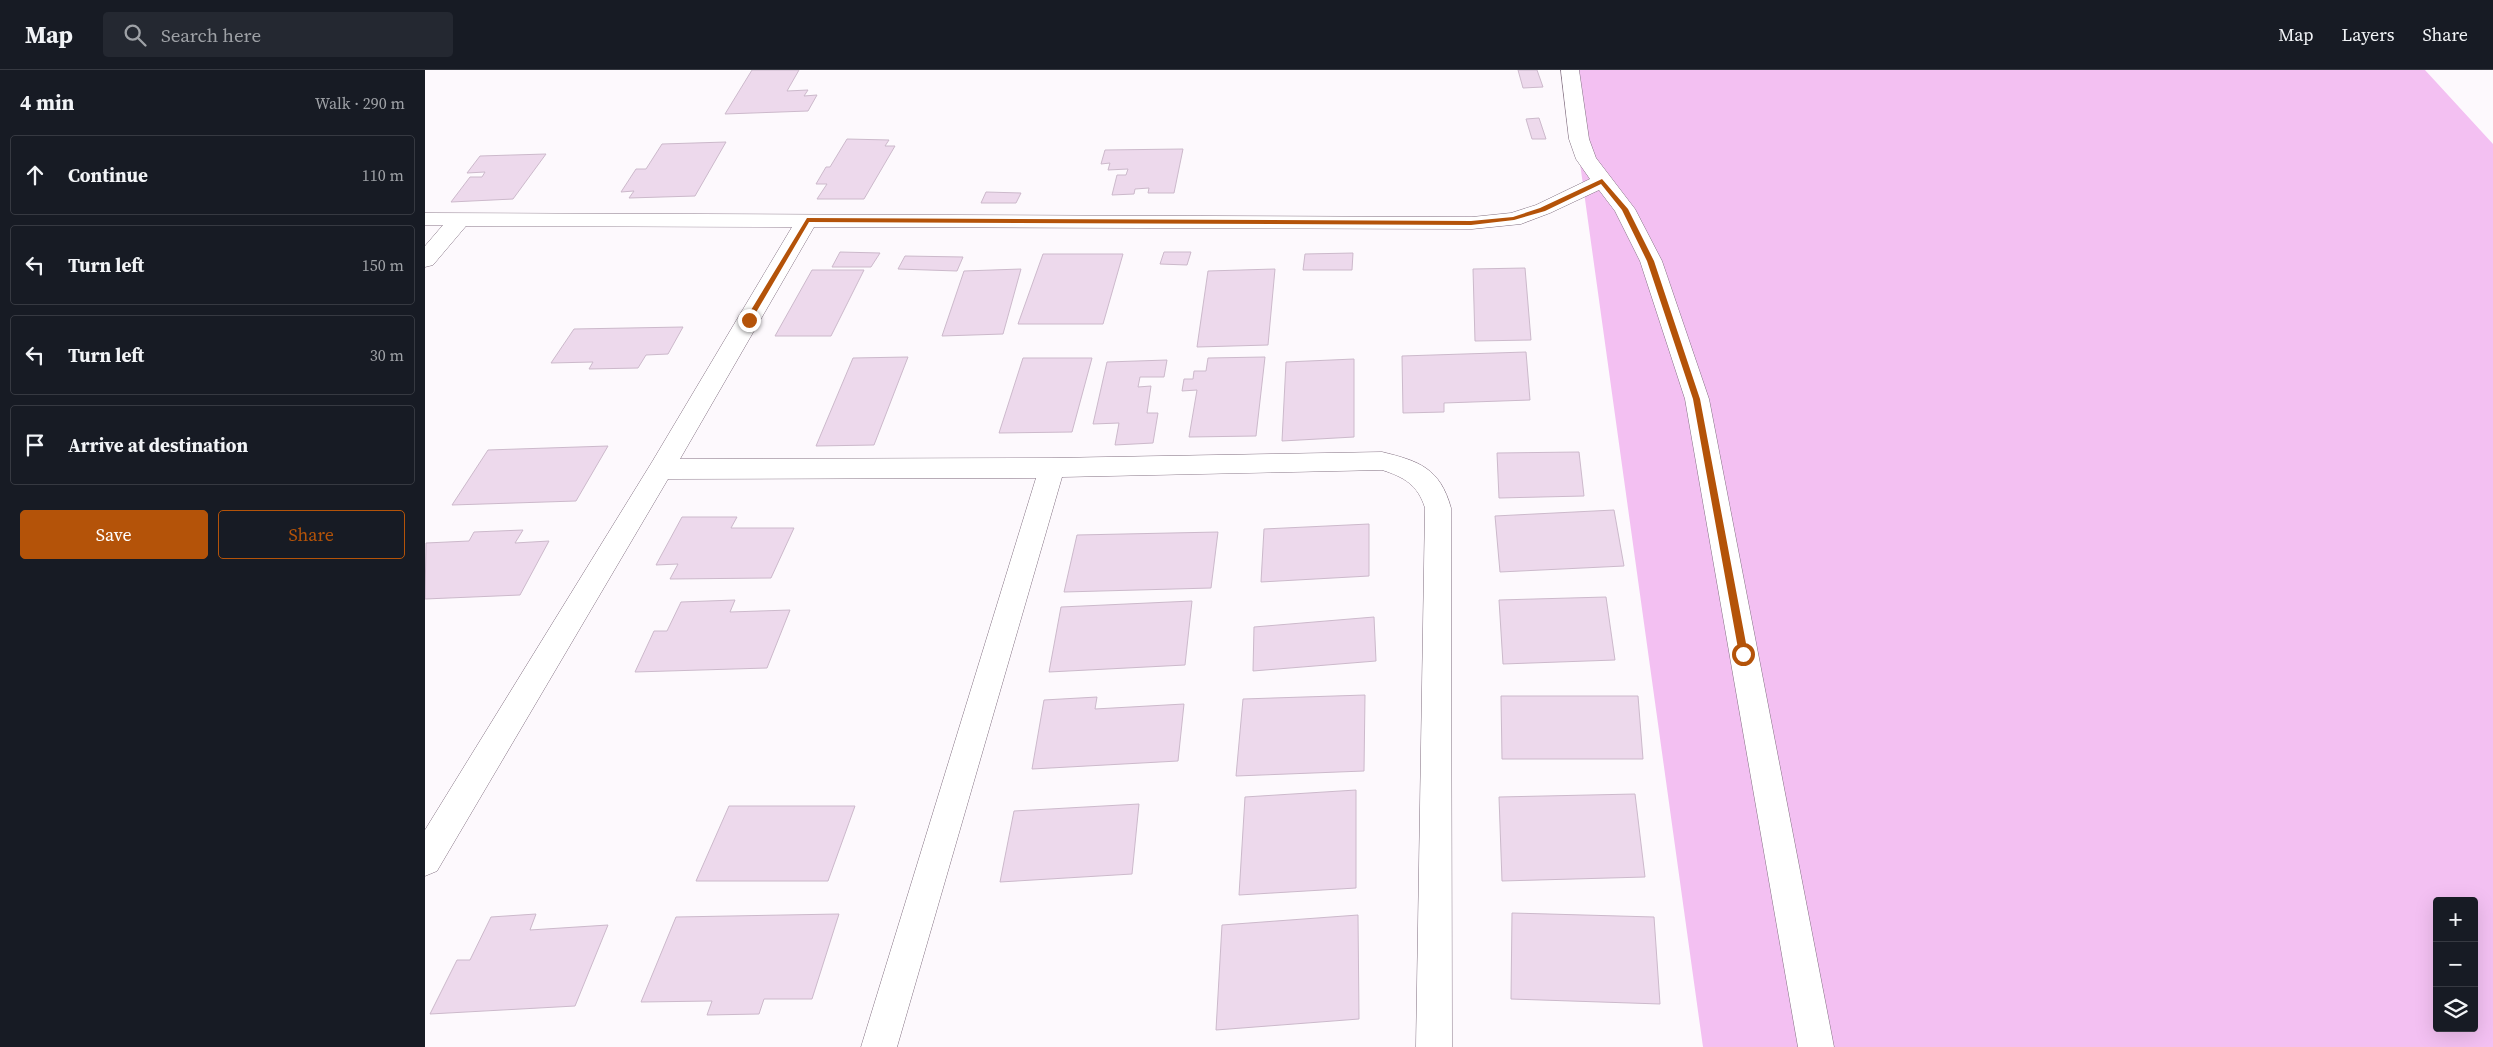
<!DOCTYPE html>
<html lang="en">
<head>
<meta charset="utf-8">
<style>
  body { margin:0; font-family:"Source Serif 4",serif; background:#242831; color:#f1f3f6 }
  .controls { position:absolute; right:15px; bottom:15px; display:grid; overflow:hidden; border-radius:5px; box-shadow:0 5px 20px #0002 }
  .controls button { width:45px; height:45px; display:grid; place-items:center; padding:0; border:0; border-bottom:1px solid #363941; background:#171b24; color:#f1f3f6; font:25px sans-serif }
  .stop { position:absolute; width:15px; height:15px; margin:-11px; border:4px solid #b45309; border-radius:50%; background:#fff }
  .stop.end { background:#b45309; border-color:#fff; box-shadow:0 1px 5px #0008 }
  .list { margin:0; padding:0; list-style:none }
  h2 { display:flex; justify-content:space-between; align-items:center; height:65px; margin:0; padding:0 20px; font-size:21px }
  h2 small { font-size:16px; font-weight:400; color:#9ea1a6 }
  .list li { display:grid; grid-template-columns:32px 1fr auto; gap:15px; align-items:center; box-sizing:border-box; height:80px; margin:0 10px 10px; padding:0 10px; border:1px solid #363941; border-radius:5px }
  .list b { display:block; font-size:19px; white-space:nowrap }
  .list em { font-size:16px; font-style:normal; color:#9ea1a6 }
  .actions { display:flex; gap:10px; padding:15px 20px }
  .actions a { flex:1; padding:11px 0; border:1px solid #b45309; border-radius:5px; text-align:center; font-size:18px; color:#b45309 }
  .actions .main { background:#b45309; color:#fff }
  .icon { flex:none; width:28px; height:28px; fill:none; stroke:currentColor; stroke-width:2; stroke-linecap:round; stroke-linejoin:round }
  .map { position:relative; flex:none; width:2068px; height:977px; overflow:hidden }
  header { display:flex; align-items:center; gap:30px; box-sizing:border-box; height:70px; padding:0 25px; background:#171b24; border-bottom:1px solid #363941 }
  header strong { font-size:24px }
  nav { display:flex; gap:28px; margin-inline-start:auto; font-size:18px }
  .search { width:350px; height:45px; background:#242831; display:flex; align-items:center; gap:12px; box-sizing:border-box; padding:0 18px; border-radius:5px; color:#9ea1a6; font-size:19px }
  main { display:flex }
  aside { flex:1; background:#171b24 }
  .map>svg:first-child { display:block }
</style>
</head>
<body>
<header>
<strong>Map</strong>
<div class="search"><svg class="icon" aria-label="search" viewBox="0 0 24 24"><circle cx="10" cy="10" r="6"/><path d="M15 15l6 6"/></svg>Search here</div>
<nav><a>Map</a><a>Layers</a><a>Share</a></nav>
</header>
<main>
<aside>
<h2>4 min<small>Walk · 290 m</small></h2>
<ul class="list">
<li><svg class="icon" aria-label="ahead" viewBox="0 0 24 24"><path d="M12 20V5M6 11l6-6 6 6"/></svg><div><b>Continue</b></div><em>110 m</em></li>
<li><svg class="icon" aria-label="left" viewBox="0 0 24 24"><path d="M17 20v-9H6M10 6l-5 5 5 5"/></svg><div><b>Turn left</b></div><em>150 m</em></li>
<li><svg class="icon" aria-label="left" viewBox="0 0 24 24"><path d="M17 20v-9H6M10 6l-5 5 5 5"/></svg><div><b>Turn left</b></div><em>30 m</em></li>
<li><svg class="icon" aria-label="arrive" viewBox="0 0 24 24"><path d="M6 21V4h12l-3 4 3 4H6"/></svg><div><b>Arrive at destination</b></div></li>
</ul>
<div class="actions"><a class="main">Save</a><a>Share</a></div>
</aside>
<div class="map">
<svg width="2068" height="977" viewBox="0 0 2068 977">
  <rect width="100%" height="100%" fill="#fdf9fd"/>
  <!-- green -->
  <path fill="#f3c0f2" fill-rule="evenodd" d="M1142,0H2000L2068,74V977H1278ZM2012,831H2049V958H2012Z"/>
  <!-- building -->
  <path fill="#edd9ec" stroke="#ccb9cb" d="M327,0H374L362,21L383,20L379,26L392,25L383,41L300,44Z
    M1093,0H1112L1118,17L1098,18Z
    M1114,48L1121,69H1107L1101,49Z
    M422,69L464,70L460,76H470L439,129H392L402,114H391L401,97H405Z
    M301,72L270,126L204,128L209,121L196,122L211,99H221L237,74Z
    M758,79L749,123H723L724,118L710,119L709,124L687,125L692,105H701L703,99L683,100L685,93L676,94L680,80Z
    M121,84L88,129L26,132L45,107H57L60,102L42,103L55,86Z
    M561,122L596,123L591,133H556Z
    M415,182L455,183L446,197H407Z
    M739,182H766L762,195L735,194Z
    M928,183L927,200H878L880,184Z
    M618,184H698L678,254H593Z
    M480,186L538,187L532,201L473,199Z
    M1100,198L1106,270L1050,271L1048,199Z
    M596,199L578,264L517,266L539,201Z
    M850,199L843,275L772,277L783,201Z
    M387,200H439L406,266H350Z
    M258,257L243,284L221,285L213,298L164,299L168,292L126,293L149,259Z
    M1101,282L1105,330L1019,333V342L978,343L977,286Z
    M483,287L449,375L391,376L428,288Z
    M840,287L831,366L764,367L772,320L757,321L759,309H768L769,301H781L783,288Z
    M598,288H667L647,362L574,363Z
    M929,289V367L857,371L861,292Z
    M742,290L739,307H715L713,317L726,316L722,343H733L728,373L690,375L694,353L668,354L682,292Z
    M183,376L151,431L27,435L63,380Z
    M1154,382L1159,426L1074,428L1072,383Z
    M1189,440L1199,496L1075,502L1070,446Z
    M257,447H312L306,458H369L346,508L245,509L253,494L231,495Z
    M944,454V506L836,512L839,459Z
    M98,460L90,473L124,471L95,525L0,529L1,473L44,471L49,462Z
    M793,462L786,518L639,522L652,465Z
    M1181,527L1190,590L1078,594L1074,530Z
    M310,530L305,542L365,540L342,598L210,602L229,561H242L256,532Z
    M767,531L760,595L624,602L636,537Z
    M949,547L951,591L828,601L829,557Z
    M940,625L939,701L811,706L818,629Z
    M1076,626H1213L1218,689H1077Z
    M672,627L670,639L759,634L753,691L607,699L619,630Z
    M931,720V818L814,825L820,727Z
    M1210,724L1220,807L1077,811L1074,727Z
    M714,734L707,804L575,812L589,741Z
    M304,736H430L403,811H271Z
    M1087,843L1229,847L1235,934L1086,929Z
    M111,844L105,860L183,855L150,936L5,944L32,890H45L66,847Z
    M414,844L387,929H339L334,944L282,945L287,931L216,932L251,847Z
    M933,845L934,949L791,960L797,855Z"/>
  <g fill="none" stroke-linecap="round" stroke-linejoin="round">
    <defs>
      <path id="street" d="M1136,0H1154L1164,69L1171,88L1210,139L1237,191L1284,329L1409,977H1373L1260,329L1215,191L1190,141L1174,120L1125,143L1096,154L1047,159L389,157L255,389L627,388L957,382C994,391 1015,398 1026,438L1027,977H991L1000,438C993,415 979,407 957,400L637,407L472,977H436L611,408L243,409L12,801L0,806V760L227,392L367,157L41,156L8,195L0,197V176L18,155H0V143L1047,147L1086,143L1111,135L1165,109L1151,89L1144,69Z"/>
    </defs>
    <!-- street casing -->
    <use href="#street" stroke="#837182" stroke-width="1"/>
    <!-- street -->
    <use href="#street" fill="#fff" fill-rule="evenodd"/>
  </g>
  <!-- route -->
  <path fill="#b45309" d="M1177,109L1203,139L1229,191L1275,329L1323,584L1318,588L1314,584L1268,329L1222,191L1197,140L1176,114L1120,141L1089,150L1046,155L384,152L326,251L320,250L382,148L1046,151L1088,147L1115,138Z"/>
</svg>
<div class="controls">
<button>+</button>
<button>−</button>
<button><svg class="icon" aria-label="layers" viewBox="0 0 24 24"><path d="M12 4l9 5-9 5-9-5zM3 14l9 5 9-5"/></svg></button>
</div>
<div class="stop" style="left:1318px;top:584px"></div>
<div class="stop end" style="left:324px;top:250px"></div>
</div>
</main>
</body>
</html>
